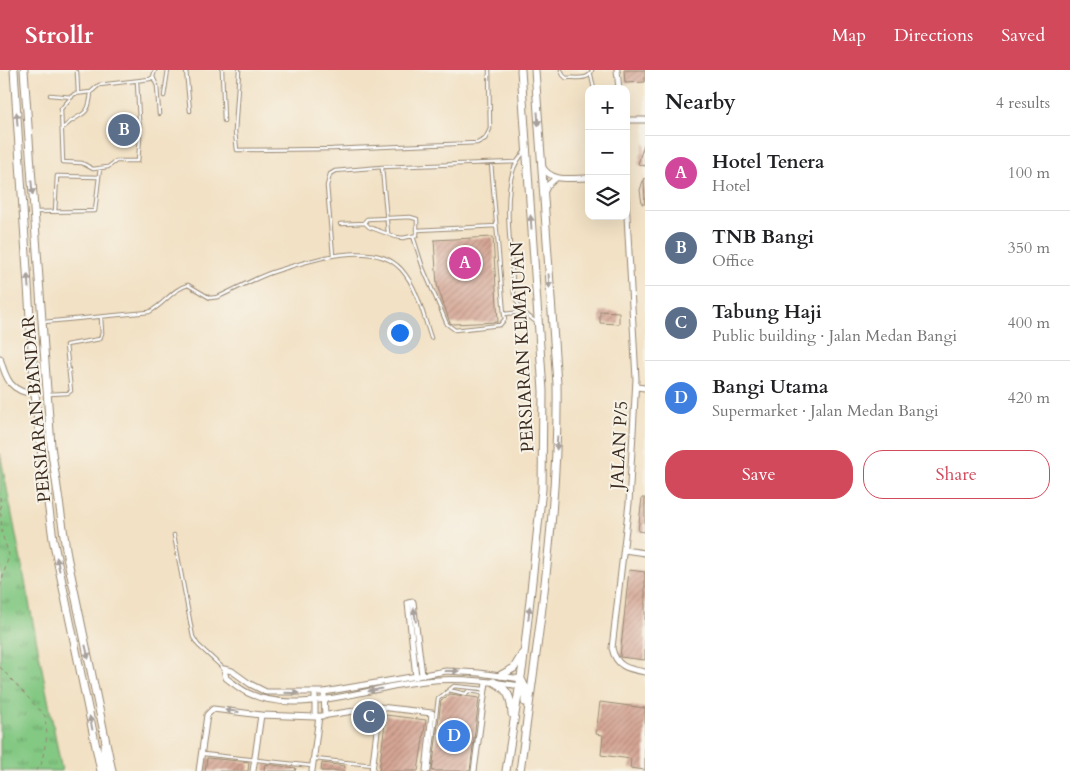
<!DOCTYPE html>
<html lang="en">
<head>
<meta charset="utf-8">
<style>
  body { margin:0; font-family:Cardo,serif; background:#f6f6f6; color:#202124 }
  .controls { position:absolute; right:15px; top:15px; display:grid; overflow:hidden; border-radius:10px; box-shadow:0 5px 20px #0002 }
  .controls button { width:45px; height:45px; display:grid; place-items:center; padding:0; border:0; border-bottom:1px solid #e0e0e0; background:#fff; color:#202124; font:25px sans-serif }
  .you { position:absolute; left:399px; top:262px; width:18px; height:18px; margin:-12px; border:4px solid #fff; border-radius:50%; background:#1a73e8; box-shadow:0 0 0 8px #1a73e833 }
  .badge { display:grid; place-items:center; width:32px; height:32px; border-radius:50%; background:#d1495b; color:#fff; font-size:16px; font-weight:700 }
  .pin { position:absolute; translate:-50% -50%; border:2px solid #fff; box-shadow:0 1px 5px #0006 }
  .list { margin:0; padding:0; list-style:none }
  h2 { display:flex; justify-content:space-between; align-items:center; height:65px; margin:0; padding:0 20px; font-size:21px }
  h2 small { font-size:16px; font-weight:400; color:#757577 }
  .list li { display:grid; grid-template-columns:32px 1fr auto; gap:15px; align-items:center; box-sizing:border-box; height:75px; padding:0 20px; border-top:1px solid #e0e0e0 }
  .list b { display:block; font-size:19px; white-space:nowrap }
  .list p { margin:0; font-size:16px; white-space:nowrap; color:#757577 }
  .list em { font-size:16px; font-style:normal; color:#757577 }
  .actions { display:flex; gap:10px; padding:15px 20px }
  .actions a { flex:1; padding:11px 0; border:1px solid #d1495b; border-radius:20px; text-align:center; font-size:18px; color:#d1495b }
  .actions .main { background:#d1495b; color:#fff }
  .icon { flex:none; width:28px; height:28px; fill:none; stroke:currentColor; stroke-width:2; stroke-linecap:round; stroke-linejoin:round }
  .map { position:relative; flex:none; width:645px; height:701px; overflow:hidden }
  header { display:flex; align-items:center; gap:30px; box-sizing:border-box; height:70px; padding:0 25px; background:#d1495b; color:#fff }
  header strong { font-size:24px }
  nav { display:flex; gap:28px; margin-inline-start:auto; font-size:18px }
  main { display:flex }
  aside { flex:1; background:#fff }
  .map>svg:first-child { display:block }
</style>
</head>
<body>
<header>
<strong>Strollr</strong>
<nav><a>Map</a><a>Directions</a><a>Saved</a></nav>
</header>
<main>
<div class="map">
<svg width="645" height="701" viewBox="0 0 645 701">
  <defs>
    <pattern id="grass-tufts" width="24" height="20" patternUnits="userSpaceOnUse" patternTransform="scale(1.25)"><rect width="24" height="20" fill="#83c883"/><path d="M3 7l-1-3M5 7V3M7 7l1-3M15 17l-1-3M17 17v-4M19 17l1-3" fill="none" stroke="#6ca36b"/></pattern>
    <pattern id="building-hatch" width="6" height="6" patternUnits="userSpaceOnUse" patternTransform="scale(1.25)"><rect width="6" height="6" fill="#d5a695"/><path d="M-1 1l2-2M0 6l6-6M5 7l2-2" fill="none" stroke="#ae8779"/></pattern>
  </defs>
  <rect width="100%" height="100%" fill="#f7f3e8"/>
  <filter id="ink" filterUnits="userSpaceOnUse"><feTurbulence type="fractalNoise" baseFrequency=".02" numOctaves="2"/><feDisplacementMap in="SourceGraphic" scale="10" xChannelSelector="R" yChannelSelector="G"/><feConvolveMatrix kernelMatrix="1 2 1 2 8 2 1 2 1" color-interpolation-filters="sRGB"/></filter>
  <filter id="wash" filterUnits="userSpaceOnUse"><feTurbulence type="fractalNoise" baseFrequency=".0096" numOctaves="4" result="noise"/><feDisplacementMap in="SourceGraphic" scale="20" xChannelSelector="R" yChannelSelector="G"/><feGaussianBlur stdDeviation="1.12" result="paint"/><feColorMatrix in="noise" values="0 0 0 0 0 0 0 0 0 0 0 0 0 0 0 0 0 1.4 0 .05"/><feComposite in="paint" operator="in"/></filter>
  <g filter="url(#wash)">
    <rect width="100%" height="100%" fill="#f2e1c4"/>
    <!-- grass -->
    <path fill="url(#grass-tufts)" stroke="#5f7950" d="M0,383L62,701H0Z"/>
    <g id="blocks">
      <!-- building -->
      <path fill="url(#building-hatch)" d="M624,0H645V12L625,13Z
        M644,74H645V96L638,94Z
        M644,108L645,134H642L640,120Z
        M493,167L498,252L453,254L450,253L437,215L434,170Z
        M600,241L619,242V254L600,253Z
        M642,428H645V462L638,461Z
        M629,500L645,502V590L620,587Z
        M450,624L479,628L470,701H432L441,631Z
        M600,632L645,638V700L630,698L631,689L601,685L603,665L596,664Z
        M386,645L426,650L418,701H379Z
        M207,688L249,692L248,701H205Z
        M322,693L345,696L344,701H321Z
        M265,694L296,698L295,701H264Z"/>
    </g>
  </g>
  <g filter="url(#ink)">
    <use href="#blocks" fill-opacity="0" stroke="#968671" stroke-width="1"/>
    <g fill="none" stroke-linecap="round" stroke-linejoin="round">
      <defs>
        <path id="service" d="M186,0L190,41
          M222,0L224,51
          M239,0L235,62L237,80L332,79L477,73L485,69L490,59L489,0
          M561,0L563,5L566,8C575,7 590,11 592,0
          M77,2L78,22
          M591,5L594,19
          M153,7L157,16L159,44
          M91,22L74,24L61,39L63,92L82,93L93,99L108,97L116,91H138L140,68L137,12
          M50,25L72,27
          M164,26L168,0
          M64,57C80,41 89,50 91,22L99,15L150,9L153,7L155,0
          M525,81C520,87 515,93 513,101C503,131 512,191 514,224C518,238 525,244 536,252
          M491,93L504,244L523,242
          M382,98L388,163
          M35,142L95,141L100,98
          M55,142L57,106L99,107
          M410,147L417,149V165L403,168L396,167L369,157L366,154L365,151L367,149Z
          M340,154L366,153
          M418,160L496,156
          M413,166L423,198L447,254L455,260L500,255L505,249L504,244
          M333,185L327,116L330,104L335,101L382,97L516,92
          M44,252L149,242C164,235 172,219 188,215L210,228L218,227C236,219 255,208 273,202C307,191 373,168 401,199C418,218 423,245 431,268
          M49,324L68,323L71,321L66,275L100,269L102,263L101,248
          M174,465L193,567L198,575L223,598
          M449,620L466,624L468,621L484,623
          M203,684L312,696
          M314,689L373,695
          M429,701L438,629L454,616L484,619"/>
        <path id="minor" d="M617,0L619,19
          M626,50H645
          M542,96C551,113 572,108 589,108
          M544,123L548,115L556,108
          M626,128L636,309L629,433L612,578C616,597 628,599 645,602
          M0,288C6,310 11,322 35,324
          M636,317L645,318
          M624,480L645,483
          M416,607L408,533L413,532L422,605
          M520,616C489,611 456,607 425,611C372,616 298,647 248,623C240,619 233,613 226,608L224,599L232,601L250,614L266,622H324L446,601L479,603L521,609
          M324,622L325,646
          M315,647V623
          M199,701L207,645L213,639L261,645L315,647L380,637L432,643L426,701
          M253,701L261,645
          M312,701L319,646
          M372,701L380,637
          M474,701L486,612"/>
        <path id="secondary" d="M14,0L35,324L43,396L53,469L101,701
          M24,0L51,376L67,486L112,701
          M501,605L514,598L523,583
          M521,609L525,617V632
          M494,612C509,620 511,628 512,644
          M104,676V687L107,701
          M506,701L523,594L542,419L543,321L521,0
          M520,701C537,574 559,443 557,314L535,0"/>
      </defs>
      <!-- service casing -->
      <use href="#service" stroke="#968671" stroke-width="4.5"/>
      <!-- minor casing -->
      <use href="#minor" stroke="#968671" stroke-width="7"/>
      <!-- secondary casing -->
      <use href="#secondary" stroke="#968671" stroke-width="9"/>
      <!-- path -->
      <path stroke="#968671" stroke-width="1" stroke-dasharray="4 4" stroke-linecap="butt" d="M0,427L2,464L9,485L0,517
        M0,597L45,646L47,666L41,696L35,701"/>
      <!-- service -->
      <use href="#service" stroke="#fff" stroke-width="2.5"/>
      <!-- minor -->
      <use href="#minor" stroke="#fff" stroke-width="5"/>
      <!-- secondary -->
      <use href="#secondary" stroke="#fff" stroke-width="7"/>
    </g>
    <!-- one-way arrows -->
    <defs><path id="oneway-solid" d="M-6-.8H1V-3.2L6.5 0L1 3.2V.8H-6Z" transform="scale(1.25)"/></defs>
    <g fill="#a79f9a">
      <use href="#oneway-solid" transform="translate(17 49) rotate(-94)"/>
      <use href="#oneway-solid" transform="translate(538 49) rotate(86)"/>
      <use href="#oneway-solid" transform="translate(32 118) rotate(85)"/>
      <use href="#oneway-solid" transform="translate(531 152) rotate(-94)"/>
      <use href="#oneway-solid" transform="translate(28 211) rotate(-94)"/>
      <use href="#oneway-solid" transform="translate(549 211) rotate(86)"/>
      <use href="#oneway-solid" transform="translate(557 373) rotate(93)"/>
      <use href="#oneway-solid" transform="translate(58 494) rotate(-102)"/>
      <use href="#oneway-solid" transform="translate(529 543) rotate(-84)"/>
      <use href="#oneway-solid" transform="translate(415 545) rotate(-97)"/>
      <use href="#oneway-solid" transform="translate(87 582) rotate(77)"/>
      <use href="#oneway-solid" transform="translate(452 601)"/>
      <use href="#oneway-solid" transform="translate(375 620) rotate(169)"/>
      <use href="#oneway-solid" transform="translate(292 623) rotate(1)"/>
      <use href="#oneway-solid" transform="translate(232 641) rotate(-173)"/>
      <use href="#oneway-solid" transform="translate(91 653) rotate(-102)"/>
    </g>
  </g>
  <g text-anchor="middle" stroke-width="4" stroke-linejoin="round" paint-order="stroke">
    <!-- street labels -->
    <g font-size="18" fill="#3b2a1e" stroke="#f7f3e8">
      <text transform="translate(522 277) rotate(-93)" y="6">PERSIARAN KEMAJUAN</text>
      <text transform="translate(36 339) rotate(-95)" y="6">PERSIARAN BANDAR</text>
      <text transform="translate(619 375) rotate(-87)" y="6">JALAN P/5</text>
    </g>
  </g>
</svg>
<div class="controls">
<button>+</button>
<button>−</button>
<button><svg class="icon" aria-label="layers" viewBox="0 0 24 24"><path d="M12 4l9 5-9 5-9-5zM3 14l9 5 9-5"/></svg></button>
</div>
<div class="you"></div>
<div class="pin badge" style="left:465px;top:193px;background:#d1479c">A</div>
<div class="pin badge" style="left:124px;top:60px;background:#5c6f8a">B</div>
<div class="pin badge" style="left:369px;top:647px;background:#5c6f8a">C</div>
<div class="pin badge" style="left:454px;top:666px;background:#3f7fe0">D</div>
</div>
<aside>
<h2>Nearby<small>4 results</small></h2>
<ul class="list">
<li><span class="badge" style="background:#d1479c">A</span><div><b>Hotel Tenera</b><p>Hotel</p></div><em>100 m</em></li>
<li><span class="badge" style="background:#5c6f8a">B</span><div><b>TNB Bangi</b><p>Office</p></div><em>350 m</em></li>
<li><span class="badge" style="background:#5c6f8a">C</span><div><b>Tabung Haji</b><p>Public building · Jalan Medan Bangi</p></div><em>400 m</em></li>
<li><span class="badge" style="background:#3f7fe0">D</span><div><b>Bangi Utama</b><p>Supermarket · Jalan Medan Bangi</p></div><em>420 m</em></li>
</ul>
<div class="actions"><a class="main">Save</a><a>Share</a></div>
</aside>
</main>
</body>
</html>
